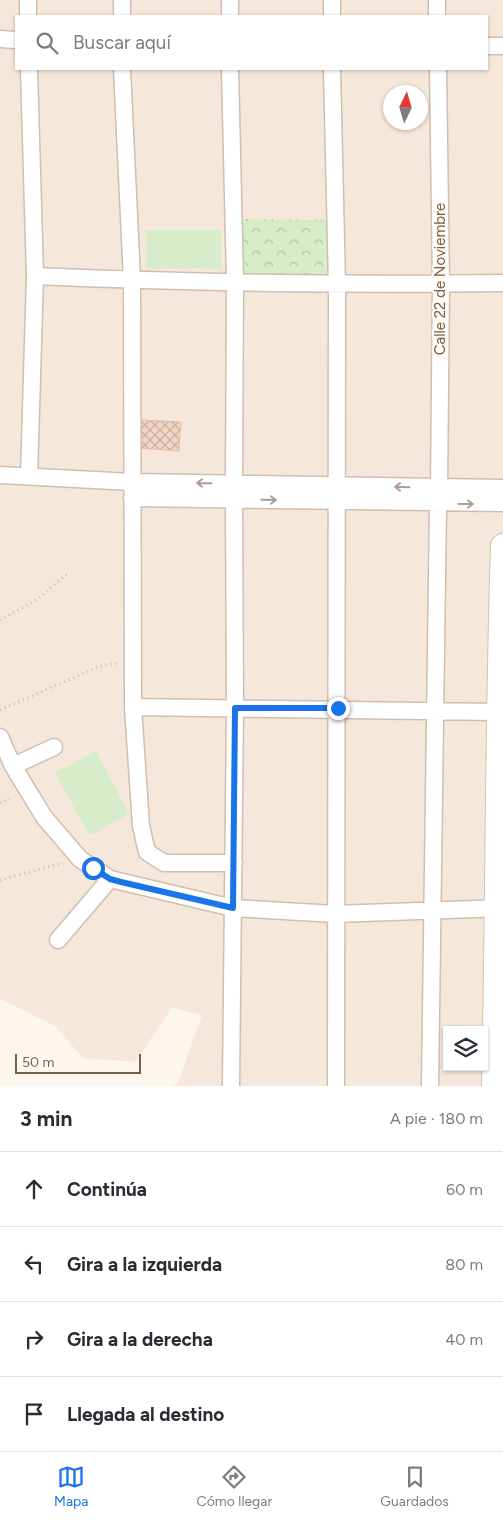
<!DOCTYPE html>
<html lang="es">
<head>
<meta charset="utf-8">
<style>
  body { margin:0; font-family:Figtree,sans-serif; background:#f2f2f3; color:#2b2b33 }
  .controls { position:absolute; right:15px; bottom:15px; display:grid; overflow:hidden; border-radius:0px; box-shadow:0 1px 4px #0004 }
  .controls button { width:45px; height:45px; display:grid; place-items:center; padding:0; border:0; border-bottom:1px solid #e1e1e2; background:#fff; color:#2b2b33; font:25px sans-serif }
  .compass { position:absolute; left:383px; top:85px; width:45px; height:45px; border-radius:50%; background:#fff; box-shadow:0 1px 4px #0004; rotate:5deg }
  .scale { position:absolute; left:15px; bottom:12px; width:126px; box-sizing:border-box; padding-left:5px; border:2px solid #7a5c4d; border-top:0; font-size:14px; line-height:18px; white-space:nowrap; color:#7a5c4d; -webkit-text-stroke:4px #fffaf3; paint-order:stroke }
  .stop { position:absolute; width:15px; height:15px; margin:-11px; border:4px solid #1a73e8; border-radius:50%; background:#fff }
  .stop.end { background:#1a73e8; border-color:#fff; box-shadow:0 1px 5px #0008 }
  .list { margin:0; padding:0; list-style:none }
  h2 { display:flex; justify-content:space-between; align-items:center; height:65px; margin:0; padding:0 20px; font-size:21px }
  h2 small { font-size:16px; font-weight:400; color:#7c7c81 }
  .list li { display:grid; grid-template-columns:32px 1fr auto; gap:15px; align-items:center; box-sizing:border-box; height:75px; padding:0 20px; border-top:1px solid #e1e1e2 }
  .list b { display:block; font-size:19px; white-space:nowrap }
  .list em { font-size:16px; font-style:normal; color:#7c7c81 }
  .icon { flex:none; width:28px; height:28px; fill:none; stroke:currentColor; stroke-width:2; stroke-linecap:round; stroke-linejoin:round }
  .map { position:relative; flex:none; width:503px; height:1086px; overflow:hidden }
  .search { position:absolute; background:#fff; box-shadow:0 1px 4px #0004; left:15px; right:15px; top:15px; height:55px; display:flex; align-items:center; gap:12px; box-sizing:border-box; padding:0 18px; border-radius:0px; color:#7c7c81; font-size:19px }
  .sheet { height:365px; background:#fff }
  nav { display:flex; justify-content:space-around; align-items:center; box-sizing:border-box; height:70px; border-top:1px solid #e1e1e2; background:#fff; font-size:14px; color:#7c7c81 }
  nav a { display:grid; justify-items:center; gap:2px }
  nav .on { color:#1a73e8 }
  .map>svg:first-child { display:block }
</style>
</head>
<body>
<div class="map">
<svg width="503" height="1086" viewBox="0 0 503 1086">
  <defs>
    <pattern id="park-crowns" width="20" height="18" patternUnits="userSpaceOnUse" patternTransform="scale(1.25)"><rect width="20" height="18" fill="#d8ecc9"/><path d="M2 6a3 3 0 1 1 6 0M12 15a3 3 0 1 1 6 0" fill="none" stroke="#b4c2a5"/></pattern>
    <pattern id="building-cross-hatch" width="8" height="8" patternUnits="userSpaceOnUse" patternTransform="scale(1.25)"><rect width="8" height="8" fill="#f3d5c3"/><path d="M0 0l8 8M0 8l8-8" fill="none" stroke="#cab0a1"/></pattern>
  </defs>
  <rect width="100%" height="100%" fill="#fdf6ec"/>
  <!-- residential -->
  <path fill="#f5e8da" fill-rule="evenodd" d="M0,0H503V1086H172L178,1083L202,1015L172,1008L135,1062L83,1058L55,1026L0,999ZM16,16H487V69H16ZM390,92H420V122H390ZM447,1030H484V1067H447Z"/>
  <!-- park -->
  <path fill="url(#park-crowns)" d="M240,219L331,220L330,275L240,274Z"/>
  <!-- pitch -->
  <path fill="#d8ecc9" d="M146,230H221V269L146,268Z
    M96,751L129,814L90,836L55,773Z"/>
  <!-- building -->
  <path fill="url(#building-cross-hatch)" stroke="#e6bba3" d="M141,420L181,422L179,451L139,448Z"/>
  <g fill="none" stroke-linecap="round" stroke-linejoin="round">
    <defs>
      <path id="street" d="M28,16V0
        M122,16V0
        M230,16V0
        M332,16V0
        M437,16V0
        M0,39L16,40
        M487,46H503
        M29,69L35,276L29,476
        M122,69L132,280L133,707L141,826L147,852L164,863H234
        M230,69L235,281L234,484
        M332,69L337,285L336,1086
        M438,69L441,284L439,489
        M35,276C191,283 347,285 503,283
        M0,475L132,482L503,488
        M132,498L503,503
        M133,707L498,712
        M0,737L13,766L44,817L80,859L110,879L233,908L335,914L503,908
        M13,766L54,747
        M58,940L110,879
        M231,1086L235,708L234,499
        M430,1086L438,504"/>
      <path id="secondary" d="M494,1086C498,906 497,726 503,546"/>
    </defs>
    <!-- street casing -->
    <use href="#street" stroke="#d1beb0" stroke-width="19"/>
    <!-- secondary casing -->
    <use href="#secondary" stroke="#d6c0b0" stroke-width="26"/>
    <!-- path -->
    <path stroke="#d9b8a5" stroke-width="3" stroke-dasharray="1 4" stroke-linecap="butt" d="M0,620L38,599L68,573
      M0,710L100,666L118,663
      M0,803L13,797
      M0,880L63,863"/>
    <!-- street -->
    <use href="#street" stroke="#fff" stroke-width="16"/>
    <!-- secondary -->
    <use href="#secondary" stroke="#fff" stroke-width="24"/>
  </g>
  <!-- one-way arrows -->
  <defs><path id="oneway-shaft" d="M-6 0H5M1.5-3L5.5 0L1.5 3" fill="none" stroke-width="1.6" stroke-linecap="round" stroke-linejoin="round" transform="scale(1.25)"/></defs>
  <g stroke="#af9d94">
    <use href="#oneway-shaft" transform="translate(204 483) rotate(-179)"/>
    <use href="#oneway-shaft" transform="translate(402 487) rotate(-178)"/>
    <use href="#oneway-shaft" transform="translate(269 500) rotate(1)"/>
    <use href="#oneway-shaft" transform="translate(466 504)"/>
  </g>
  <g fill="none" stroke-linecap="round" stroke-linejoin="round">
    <!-- route -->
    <path stroke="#1a73e8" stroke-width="6" d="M93,868L110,879L121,882L233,908L235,708H338"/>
  </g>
  <g text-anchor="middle" stroke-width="4.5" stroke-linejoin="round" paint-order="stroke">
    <!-- street labels -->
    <g font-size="15" fill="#7a5c4d" stroke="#fffaf3">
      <text transform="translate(440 279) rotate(-90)" y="5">Calle 22 de Noviembre</text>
    </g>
  </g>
</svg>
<div class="controls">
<button><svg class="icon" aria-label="layers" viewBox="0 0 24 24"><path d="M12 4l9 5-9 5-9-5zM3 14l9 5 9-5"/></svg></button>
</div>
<svg class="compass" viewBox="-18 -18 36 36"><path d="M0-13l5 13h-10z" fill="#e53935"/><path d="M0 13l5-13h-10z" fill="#7c7c81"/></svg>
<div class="scale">50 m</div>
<div class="stop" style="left:93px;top:868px"></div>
<div class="stop end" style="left:338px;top:708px"></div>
<div class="search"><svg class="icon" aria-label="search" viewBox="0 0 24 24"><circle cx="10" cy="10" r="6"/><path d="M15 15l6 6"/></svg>Buscar aquí</div>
</div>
<section class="sheet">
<h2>3 min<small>A pie · 180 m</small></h2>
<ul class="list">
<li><svg class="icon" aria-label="ahead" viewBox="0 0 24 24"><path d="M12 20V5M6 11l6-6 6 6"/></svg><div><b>Continúa</b></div><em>60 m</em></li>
<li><svg class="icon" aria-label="left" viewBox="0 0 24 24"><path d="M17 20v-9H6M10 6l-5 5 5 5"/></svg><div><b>Gira a la izquierda</b></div><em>80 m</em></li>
<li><svg class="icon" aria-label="right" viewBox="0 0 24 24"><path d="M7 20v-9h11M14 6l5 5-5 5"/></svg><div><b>Gira a la derecha</b></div><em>40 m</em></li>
<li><svg class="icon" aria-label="arrive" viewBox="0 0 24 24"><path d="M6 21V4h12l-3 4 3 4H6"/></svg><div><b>Llegada al destino</b></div></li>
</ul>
</section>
<nav>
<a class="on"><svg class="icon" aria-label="map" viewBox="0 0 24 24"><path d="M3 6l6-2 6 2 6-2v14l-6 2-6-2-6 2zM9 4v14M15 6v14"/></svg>Mapa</a>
<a><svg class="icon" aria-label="directions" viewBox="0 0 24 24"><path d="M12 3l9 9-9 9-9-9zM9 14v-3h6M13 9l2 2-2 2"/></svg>Cómo llegar</a>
<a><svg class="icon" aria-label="saved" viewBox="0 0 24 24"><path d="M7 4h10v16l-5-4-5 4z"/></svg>Guardados</a>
</nav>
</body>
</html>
